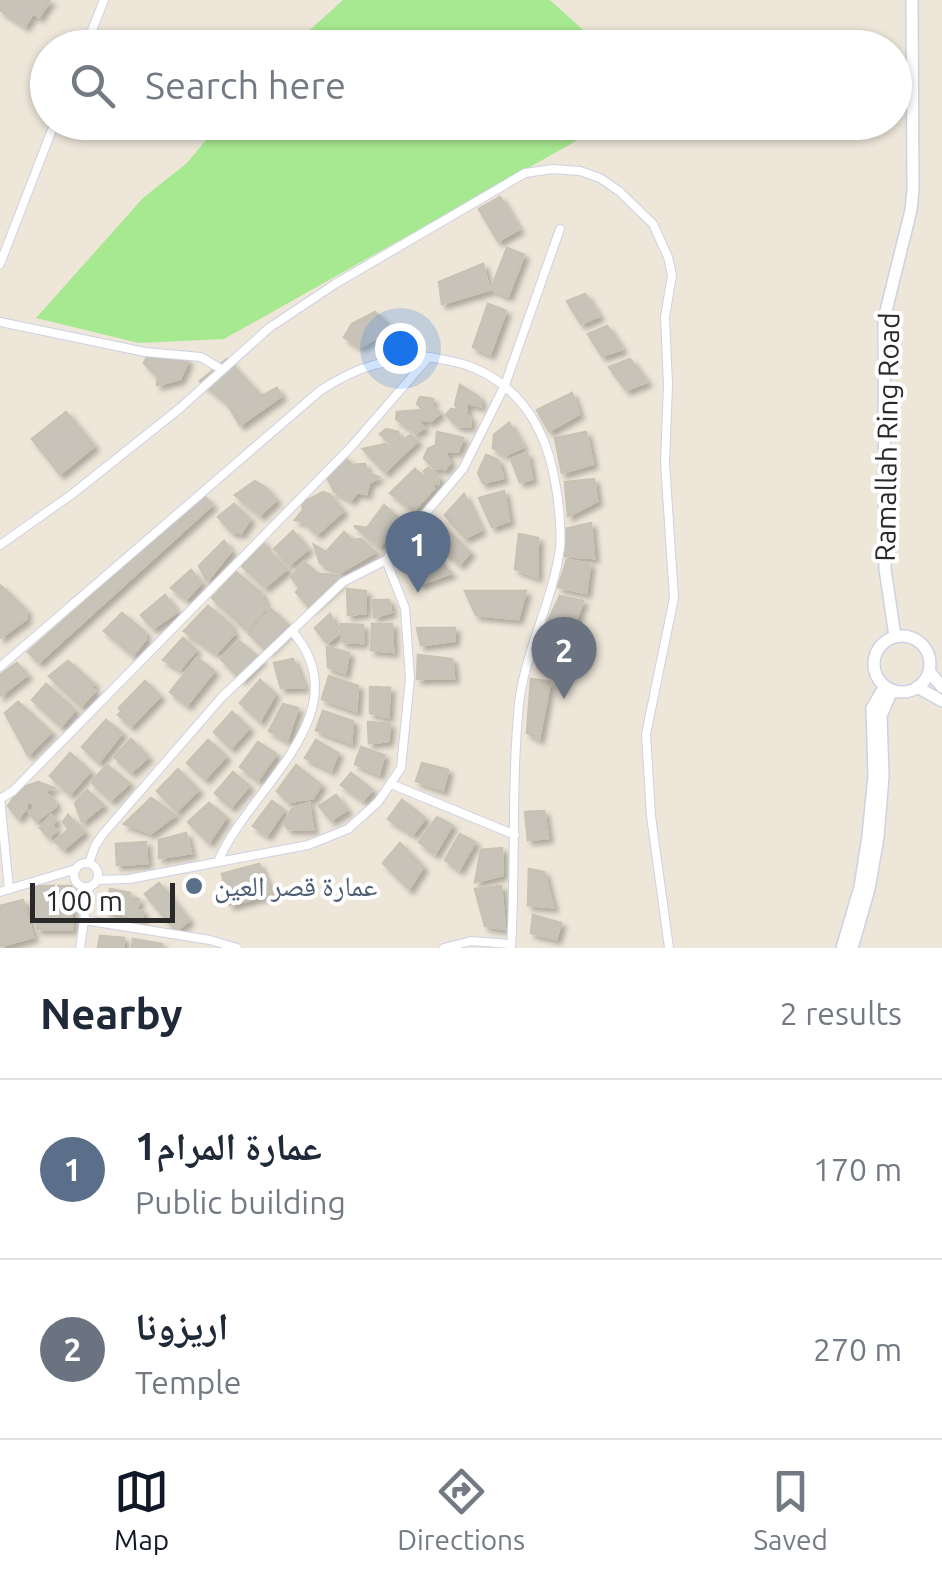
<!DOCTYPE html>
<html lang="en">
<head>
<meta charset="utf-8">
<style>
  body { margin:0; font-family:Ubuntu,"Noto Naskh Arabic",sans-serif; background:#f6f6f7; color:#1f2937 }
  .scale { position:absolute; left:30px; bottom:25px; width:145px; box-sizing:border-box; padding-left:10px; border:5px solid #292929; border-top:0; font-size:28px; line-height:35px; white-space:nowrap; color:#292929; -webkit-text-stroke:8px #fff; paint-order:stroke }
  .you { position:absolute; left:400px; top:348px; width:35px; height:35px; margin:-25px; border:8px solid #fff; border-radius:50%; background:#1a73e8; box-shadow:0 0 0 15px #1a73e833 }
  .badge { display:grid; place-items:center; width:65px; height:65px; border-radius:50%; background:#111827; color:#fff; font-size:32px; font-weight:700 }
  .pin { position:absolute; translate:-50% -82px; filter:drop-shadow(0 2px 5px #0008) }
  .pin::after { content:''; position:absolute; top:52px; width:35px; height:30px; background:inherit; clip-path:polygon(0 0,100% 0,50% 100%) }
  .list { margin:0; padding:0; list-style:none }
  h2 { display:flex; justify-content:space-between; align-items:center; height:130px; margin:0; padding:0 40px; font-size:42px }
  h2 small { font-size:32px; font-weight:400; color:#747a83 }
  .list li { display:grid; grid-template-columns:65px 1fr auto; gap:30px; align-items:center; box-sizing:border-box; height:180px; padding:0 40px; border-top:2px solid #e0e1e3 }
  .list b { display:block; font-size:38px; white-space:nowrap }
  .list p { margin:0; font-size:32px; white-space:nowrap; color:#747a83 }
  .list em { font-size:32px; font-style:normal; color:#747a83 }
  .icon { flex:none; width:55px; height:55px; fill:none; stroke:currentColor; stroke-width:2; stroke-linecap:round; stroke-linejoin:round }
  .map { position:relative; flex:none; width:942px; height:948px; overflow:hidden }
  .search { position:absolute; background:#fff; box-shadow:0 2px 8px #0004; left:30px; right:30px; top:30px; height:110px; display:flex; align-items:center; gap:25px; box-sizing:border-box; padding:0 35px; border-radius:55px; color:#747a83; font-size:38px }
  .sheet { height:490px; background:#fff }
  nav { display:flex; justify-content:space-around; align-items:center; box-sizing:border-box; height:140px; border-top:2px solid #e0e1e3; background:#fff; font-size:28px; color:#747a83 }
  nav a { display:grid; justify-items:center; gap:5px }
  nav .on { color:#111827 }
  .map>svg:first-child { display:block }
</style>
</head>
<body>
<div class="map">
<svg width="942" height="948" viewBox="0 0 942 948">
  <defs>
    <filter id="shadow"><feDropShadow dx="4.5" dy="4.5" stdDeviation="2.5" flood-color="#0004"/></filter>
  </defs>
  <rect width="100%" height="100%" fill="#ede6d9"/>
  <!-- green -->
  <path fill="#a7e990" d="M343,0H550L602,47H291Z
    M220,123H608L224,339L139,343L36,318L143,198L187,163Z"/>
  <!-- building -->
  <path fill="#c8c3b9" stroke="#c8c2b3" stroke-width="2.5" filter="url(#shadow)" d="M0,0H50L39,17L33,13L25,26L0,10Z
    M500,197L519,229L498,241L479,209Z
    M507,248L524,255L508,296L491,289Z
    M483,264L489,290L442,304L439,282Z
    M585,294L599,316L581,324L567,301Z
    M488,304L506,311L490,354L473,347Z
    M375,312L393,329L360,347L344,337L352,324Z
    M607,326L622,349L602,356L588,334Z
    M148,355L180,357L188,361L180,379L157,385L158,377L144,363Z
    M227,359L261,396L277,388L281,396L240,425L227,403L200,381Z
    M630,359L647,382L626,390L609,367Z
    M460,385L479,397L481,406L467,403L466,414L470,418V426H458L446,415L451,409L459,410L455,405Z
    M572,393L579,414L549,431L537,410Z
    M420,397L433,399L431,405L440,413L431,421L417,419L424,428L416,433L396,419L397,412L424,410L417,404Z
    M66,412L94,446L60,474L32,439Z
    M509,423L523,447L506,455L493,448L494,435Z
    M386,429L398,432L400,441L411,435L417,441L385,472L363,449L386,444L392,452L393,445L380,434Z
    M437,432L463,438L458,451H445L450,463L445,469L434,468L424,458L428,449L436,445Z
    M586,432L593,464L562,473L555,438Z
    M527,453L532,479L520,482L511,459Z
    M486,455L498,460L503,478L483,483L478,473Z
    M345,457L351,465L365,464L368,473L379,477L369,483L366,494L357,492L351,500L334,491L325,473Z
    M428,468L439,478L438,484L431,482L434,488L414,510L390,493L415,469L427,480L424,471Z
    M594,479L597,501L568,516L565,482Z
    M255,481L266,488L276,500L260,515L235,495Z
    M504,491L509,521L492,527L479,498Z
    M323,492L329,494L343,511L317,534L303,521L295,520L303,510L302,503Z
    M464,494L481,530L465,538L445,515Z
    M204,496L212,505L39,662L28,652Z
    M234,504L250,519L241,533L232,532L218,517Z
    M384,505L399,519L393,532L394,541L387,538L380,546L354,526L367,528Z
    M439,523L470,552L460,564L427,537Z
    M591,523L594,558L564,556L565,529Z
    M293,531L308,549L290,564L274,549Z
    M344,532L352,540L361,539L375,552L341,572L320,563L314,545L326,552Z
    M519,534L538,538L537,577L515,569Z
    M262,540L267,550L287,569L265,587L242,566Z
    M224,541L231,551L207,581L199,566Z
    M423,546L451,573L421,584L406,566Z
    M567,560L590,564L586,593L558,587Z
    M304,562L318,574L338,575L339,583L310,608L296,592L300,588L291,577Z
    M191,570L201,583L186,599L171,588Z
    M236,572L260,592L267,608L247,630L212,598Z
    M0,585L26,610V619L0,638Z
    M347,589L366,591L365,613L348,615Z
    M465,591H526L518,619L476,615Z
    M165,595L177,612L153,628L141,615Z
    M560,596L583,601L571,633L546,625Z
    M373,600H389L391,612L374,617Z
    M208,606L229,623L234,634L216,653L184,631Z
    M271,609L291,628L267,651L249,634Z
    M122,613L145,632V640L133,655L104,631Z
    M330,614L338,634L327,643L315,628Z
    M340,624L363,625V643L342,642Z
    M372,624H392L393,652L371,650Z
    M417,628H455L454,641L421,645Z
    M545,629L561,637L550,669L540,665Z
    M183,638L196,650L180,669L163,660Z
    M239,641L261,659L241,679L221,659Z
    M327,647L349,653L345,673L328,667Z
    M418,655L452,659L454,678L417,679Z
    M197,658L214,671L187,705L170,692Z
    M293,659L304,687L281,688L274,663Z
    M68,661L94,684L91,687L95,691L81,706L49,676Z
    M17,663L27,675L0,696V675Z
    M329,676L358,686L356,711L322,699Z
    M531,679L550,682L539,739L527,733Z
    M260,680L275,694L260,721L240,703Z
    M145,681L160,696L131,726L118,715L122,711L119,708Z
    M46,684L75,710L61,726L32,700Z
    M370,687L390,688L388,717L370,713Z
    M18,702L51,732L28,755L5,713Z
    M283,704L298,708L287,740L269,731Z
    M323,711L353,721L351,743L316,730Z
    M232,712L249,728L231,748L214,732Z
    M106,720L122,733L99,762L82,747Z
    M368,722L390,724L388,741L369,743Z
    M131,739L148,757L131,772L114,757Z
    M208,740L226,756L205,779L187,763Z
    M316,740L338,753L331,770L305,758Z
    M258,742L276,754L258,780L240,767Z
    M361,747L384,755L379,774L355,764Z
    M70,753L90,771L70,794L50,776Z
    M422,763L448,770L443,790L416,781Z
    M107,765L129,783L111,800L91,782Z
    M296,765L321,785L313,798L288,802L277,791Z
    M178,769L198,790L177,811L157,791Z
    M233,772L249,786L231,807L215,793Z
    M351,773L372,790L363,800L341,785Z
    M38,782L54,788L44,791L55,802V807L36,821L29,812L35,809L33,804L28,799L26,809L18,818L8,806L21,788Z
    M87,790L103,805L82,822L75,803Z
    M336,795L347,810L331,820L319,806Z
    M151,798L175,815L151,833L124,824Z
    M402,800L425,818L413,834L388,819Z
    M272,801L284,810L267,835L253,826Z
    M209,803L226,817L209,842L188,822Z
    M309,803L313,829H288L284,823L292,809Z
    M544,811L548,838L528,840L525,812Z
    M51,815L56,820L51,826L57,830L49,837L40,828Z
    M68,815L84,832L64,849L55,842L69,829L63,822Z
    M437,817L452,825L435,854L419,842Z
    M186,833L191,853L159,858V840Z
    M460,834L475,842L459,870L445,860Z
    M146,842L147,863L117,865L116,844Z
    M400,843L423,867L409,889L383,863Z
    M502,848V875L475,882L481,850Z
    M259,864L271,894L230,905L222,874Z
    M529,869L544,872L553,907L528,905Z
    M159,883L189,920L176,931L145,894Z
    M36,886H71L72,929H37Z
    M501,886L505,929L485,926L475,889Z
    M110,889L130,893L129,897L139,899L137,910L143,911L142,919L106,911Z
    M23,900L33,937L0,946V906Z
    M533,915L561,923L556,939L531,933Z
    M100,936L124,938L123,948H98Z
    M133,939L162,944L161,948H132Z"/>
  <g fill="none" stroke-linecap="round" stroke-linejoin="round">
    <defs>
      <path id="street" d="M85,48L104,0
        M0,264L55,122
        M0,322L145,352L201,357L221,369
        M0,545L71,495L179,409L269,328L335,284L525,173L553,169L580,171L600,178L619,191L653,224L668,257L672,275L665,317L668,384L665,463L674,598L646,734L651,816L669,948
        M0,667L321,390C362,364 382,361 429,357
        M391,784L515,835
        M0,798L9,889
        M0,799L13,791L351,447L429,357C444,360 461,362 474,368C526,390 548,435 556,487C559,507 562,529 560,548C553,601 525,651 519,704C511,785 516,866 511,948
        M218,862C247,790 364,713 292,631
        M74 875a12 12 0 1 1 24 0a12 12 0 1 1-24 0Z
        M89,863L95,846L103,834L222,697L343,582L386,560L463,469L505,385L560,229
        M97,880L129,879L308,845L348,829L378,802L401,768L410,678L405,608L386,560
        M0,892L76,869
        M84,920L210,940L237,948
        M80,948L89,887
        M444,948L471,941L511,944"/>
      <path id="secondary" d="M874 664a28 28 0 1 1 56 0a28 28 0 1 1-56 0Z
        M895,636L885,569L884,319L911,210L913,190L912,0
        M929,671L942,687
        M917,687L942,701
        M842,948L860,887L868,836L874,776L872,708L885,686
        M852,948L869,889L878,837L883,777L881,716L892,690"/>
    </defs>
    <!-- street casing -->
    <use href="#street" stroke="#ced1e4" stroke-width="10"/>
    <!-- secondary casing -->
    <use href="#secondary" stroke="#ced1e4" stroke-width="14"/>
    <!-- street -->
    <use href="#street" stroke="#fff" stroke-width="8"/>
    <!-- secondary -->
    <use href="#secondary" stroke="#fff" stroke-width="11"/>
  </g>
  <!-- markers -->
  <circle fill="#5c6f8a" stroke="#fff" stroke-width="4" cx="194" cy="886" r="10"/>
  <g text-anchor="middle" stroke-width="8" stroke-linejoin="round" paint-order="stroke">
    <!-- street labels -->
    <g font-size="28" fill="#292929" stroke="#fff">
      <text transform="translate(887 437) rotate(-89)" y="10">Ramallah Ring Road</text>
    </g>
    <!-- service labels -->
    <g font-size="28" fill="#4e5e75" stroke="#fff" text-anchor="start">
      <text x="214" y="896">عمارة قصر العين</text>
    </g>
  </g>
</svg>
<div class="scale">100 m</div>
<div class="you"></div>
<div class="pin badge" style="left:418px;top:593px;background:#5c6f8a">1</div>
<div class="pin badge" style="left:564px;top:699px;background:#6b7280">2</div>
<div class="search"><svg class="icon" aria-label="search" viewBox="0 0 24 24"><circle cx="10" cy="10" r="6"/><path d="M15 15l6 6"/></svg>Search here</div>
</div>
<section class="sheet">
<h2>Nearby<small>2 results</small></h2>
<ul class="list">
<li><span class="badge" style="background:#5c6f8a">1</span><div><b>عمارة المرام1</b><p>Public building</p></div><em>170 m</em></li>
<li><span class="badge" style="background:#6b7280">2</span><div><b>اريزونا</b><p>Temple</p></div><em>270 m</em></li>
</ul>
</section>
<nav>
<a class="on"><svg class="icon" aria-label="map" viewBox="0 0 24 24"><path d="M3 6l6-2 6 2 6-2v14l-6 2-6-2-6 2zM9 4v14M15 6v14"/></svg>Map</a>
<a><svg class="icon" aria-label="directions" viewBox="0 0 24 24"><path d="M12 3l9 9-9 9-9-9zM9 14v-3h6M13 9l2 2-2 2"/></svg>Directions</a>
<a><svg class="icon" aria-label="saved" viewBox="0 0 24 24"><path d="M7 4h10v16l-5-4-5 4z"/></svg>Saved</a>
</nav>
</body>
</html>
